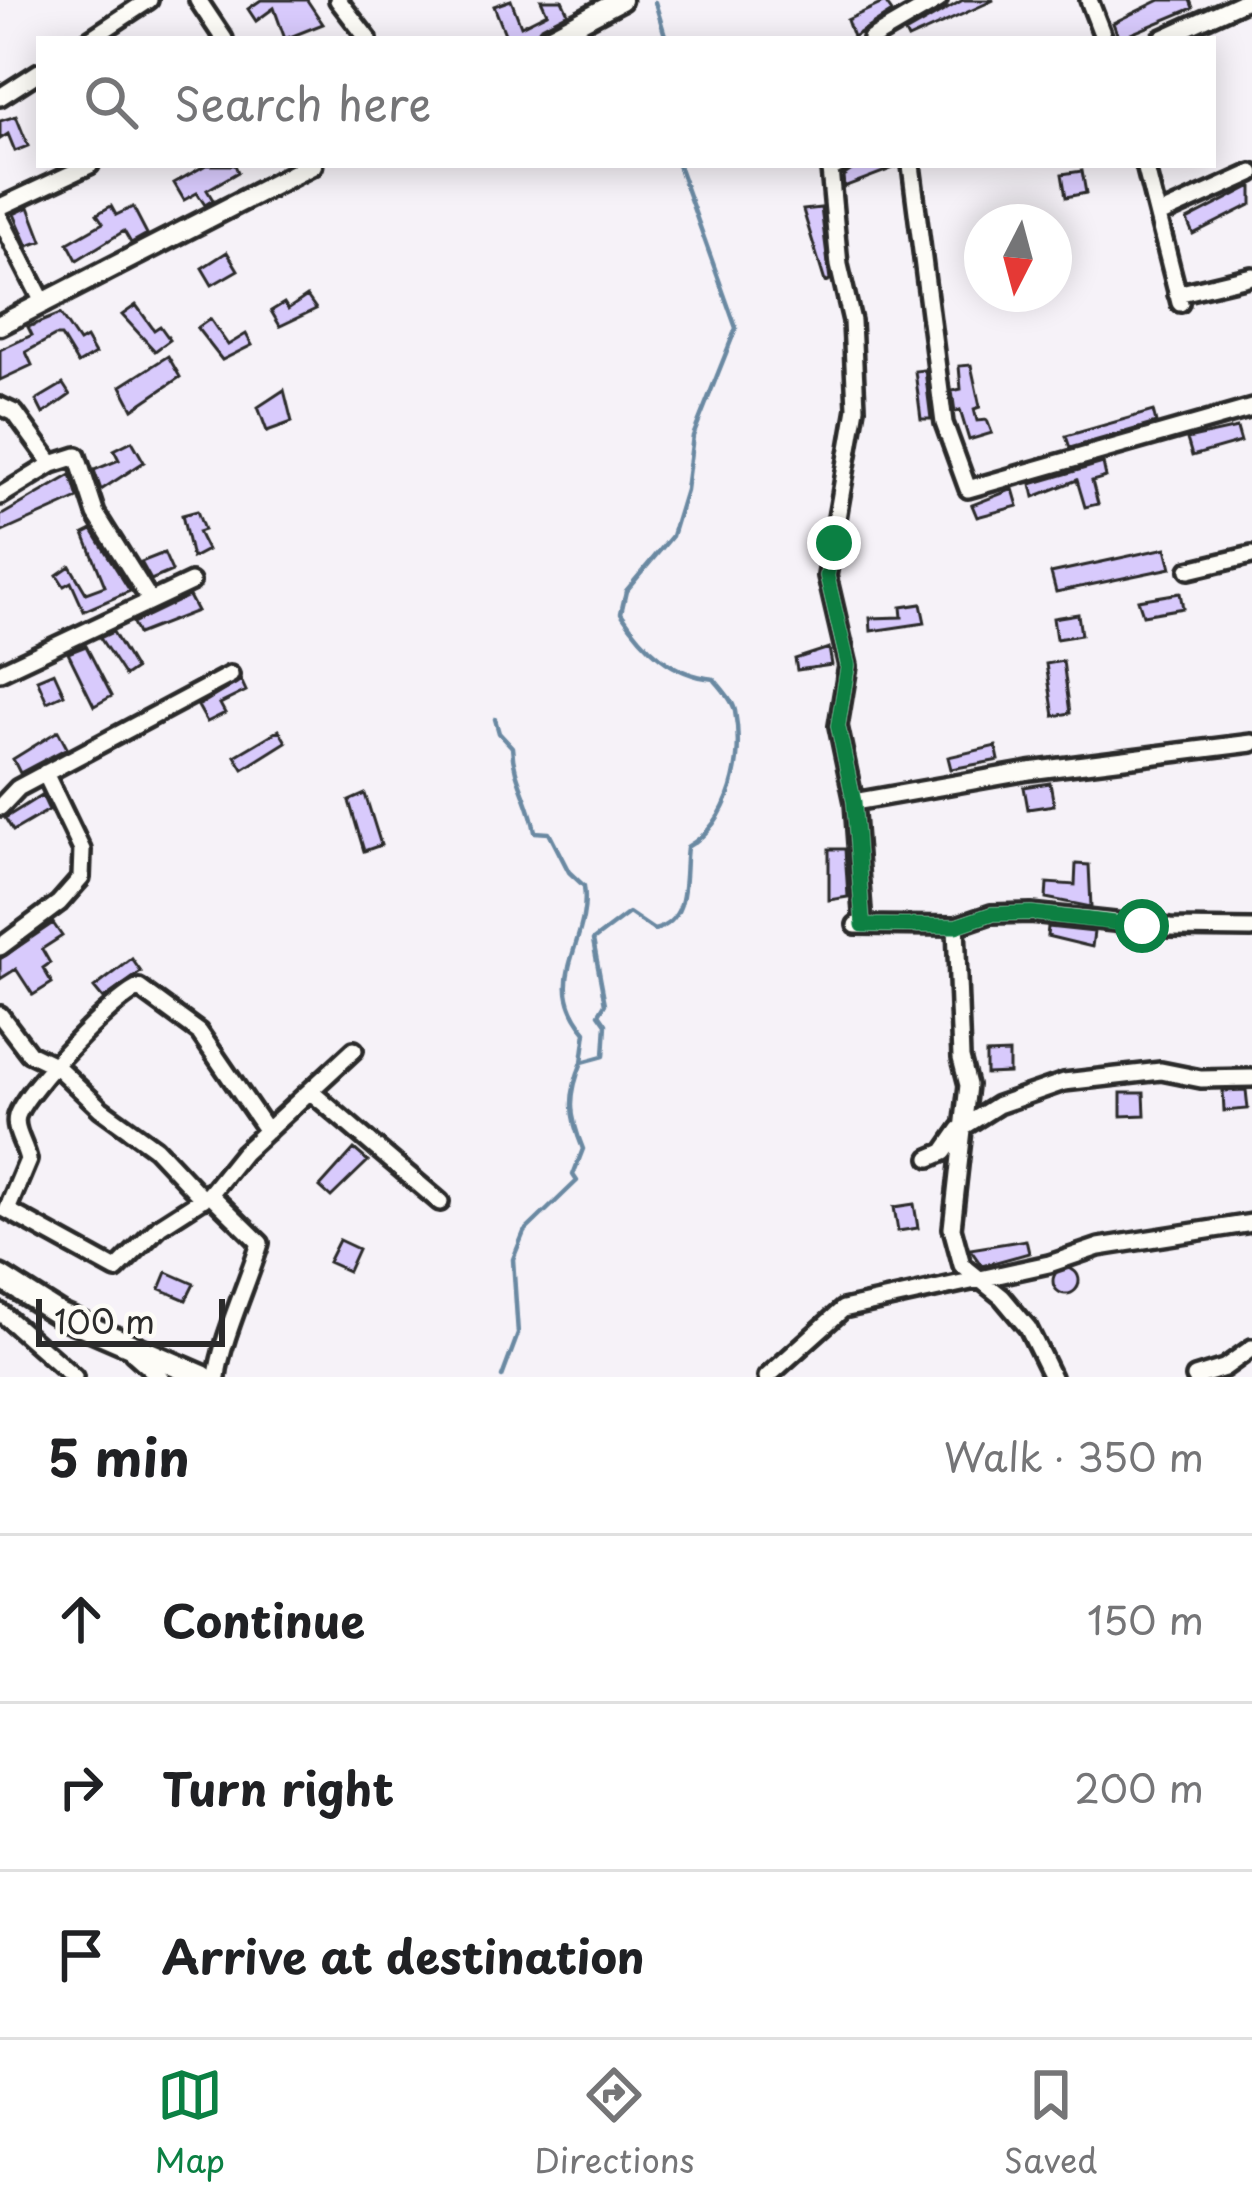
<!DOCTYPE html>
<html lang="en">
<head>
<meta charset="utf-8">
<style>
  body { margin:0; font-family:"Playpen Sans",sans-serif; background:#f2f2f2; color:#202124 }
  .compass { position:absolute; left:964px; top:204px; width:108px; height:108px; border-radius:50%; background:#fff; box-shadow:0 6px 30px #0003; rotate:186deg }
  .scale { position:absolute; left:36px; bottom:30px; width:189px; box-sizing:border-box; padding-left:12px; border:6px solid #2b2b2b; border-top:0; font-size:33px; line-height:42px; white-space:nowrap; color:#2b2b2b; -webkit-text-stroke:9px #fdfcf7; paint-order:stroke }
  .stop { position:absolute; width:36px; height:36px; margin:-27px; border:9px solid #0b8043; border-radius:50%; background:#fff }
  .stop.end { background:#0b8043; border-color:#fff; box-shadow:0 3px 12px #0008 }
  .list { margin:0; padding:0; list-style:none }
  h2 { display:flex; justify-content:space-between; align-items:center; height:156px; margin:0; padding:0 48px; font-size:51px }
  h2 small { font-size:39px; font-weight:400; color:#757577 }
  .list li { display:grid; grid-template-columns:78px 1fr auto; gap:36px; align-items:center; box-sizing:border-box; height:168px; padding:0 48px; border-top:3px solid #e0e0e0 }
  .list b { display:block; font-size:45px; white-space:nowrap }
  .list em { font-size:39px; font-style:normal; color:#757577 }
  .icon { flex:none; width:66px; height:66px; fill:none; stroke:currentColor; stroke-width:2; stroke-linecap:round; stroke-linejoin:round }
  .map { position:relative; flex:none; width:1252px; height:1377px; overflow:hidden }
  .search { position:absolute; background:#fff; box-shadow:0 6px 30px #0003; left:36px; right:36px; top:36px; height:132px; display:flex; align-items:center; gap:30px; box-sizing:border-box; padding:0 42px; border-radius:0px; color:#757577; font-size:45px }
  .sheet { height:660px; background:#fff }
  nav { display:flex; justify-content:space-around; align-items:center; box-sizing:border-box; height:168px; border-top:3px solid #e0e0e0; background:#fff; font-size:33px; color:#757577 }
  nav a { display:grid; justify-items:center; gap:6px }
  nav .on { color:#0b8043 }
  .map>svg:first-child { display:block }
</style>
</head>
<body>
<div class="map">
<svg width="1252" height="1377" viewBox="0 0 1252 1377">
  <rect width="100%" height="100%" fill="#f6f2f8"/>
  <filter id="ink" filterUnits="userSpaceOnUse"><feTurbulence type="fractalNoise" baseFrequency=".00833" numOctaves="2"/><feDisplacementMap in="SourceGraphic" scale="24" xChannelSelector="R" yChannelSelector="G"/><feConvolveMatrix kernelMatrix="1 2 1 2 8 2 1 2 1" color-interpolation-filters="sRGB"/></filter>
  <g filter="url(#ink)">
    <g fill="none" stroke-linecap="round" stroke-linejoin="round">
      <!-- stream -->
      <path stroke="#6b89a2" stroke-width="4.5" d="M655,2L666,39
        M495,719L499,733L512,747C513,779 530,800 535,832L549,833L569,872L584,886C592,943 540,979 586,1032L582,1062
        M502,1377L518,1334L513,1259L524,1232L577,1181L573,1175L583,1149C569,1115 568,1096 582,1062L604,1056L606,1024L599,1014L605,1004L593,940L629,913L654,930C691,921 683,877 687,847C731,822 744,760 735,711C733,700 721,688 714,679C671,675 644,648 621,613L626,591L672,536L686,490L693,436L736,328L678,165"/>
    </g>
    <!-- building -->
    <path fill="#d8cafc" stroke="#2b2b2b" stroke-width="3" d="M261,0H307L323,24L285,39L274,8L256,21L248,9Z
      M511,0L521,26L547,13L541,0H562L568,13L540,28L533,39H507L494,6Z
      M963,0H994L908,39L905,33Z
      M1160,0H1190L1193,8L1119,39L1113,23Z
      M885,2L892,12L853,37L847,20Z
      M16,116L28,146L15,151L8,134L0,139V121Z
      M206,165H235L238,172L207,190L213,200L205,205L197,193L184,200L174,183Z
      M859,165H899V166L844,187L843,176Z
      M1082,171L1086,193L1066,197L1062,174Z
      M1252,186V204L1193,234L1187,220Z
      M111,206L116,215L133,207L147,234L131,243L124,231L77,260L68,243L103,223L97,214Z
      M29,207L42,241L28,246L14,214Z
      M821,208L830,280L825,282L803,210Z
      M227,252L238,270L212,285L202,268Z
      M307,296L316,309L280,326L271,311L284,303L288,309Z
      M136,305L154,330L160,326L170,340L155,351L122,315Z
      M60,314L79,342L86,338L95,354L78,364L61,336H55L26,352L32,365L0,380V350L32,335L28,327Z
      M210,319L228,345L246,334L252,345L222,360L197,328Z
      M168,356L180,377L133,409L121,386Z
      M971,365L980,407L974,409L977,421L987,420L992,433L969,440L960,410L955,412L952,391L961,389L959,366Z
      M925,370L931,419H921L915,371Z
      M63,384L70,395L43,414L36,400Z
      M284,390L292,422L267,431L258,407Z
      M1153,411L1156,423L1070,448L1066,436Z
      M1237,428L1241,442L1192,456L1187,439Z
      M132,441L144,462L101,490L94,470L119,460L114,450Z
      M1103,463L1106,477L1092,481L1098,504L1085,507L1077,480L1034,497L1031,484Z
      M71,475L78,498L0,533V516Z
      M1013,489L1018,506L977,517L972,505Z
      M197,511L204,530L198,532L207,550L192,558L182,515Z
      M92,530L130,591L84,611L71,582L64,586L57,575L70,566L86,593L105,586L84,534Z
      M1166,548L1171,568L1056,592L1051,573Z
      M164,553L172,571L151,580L141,562Z
      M1180,593L1183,608L1143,615L1138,600Z
      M189,596L197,611L138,634L133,623Z
      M921,604L925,623L871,631L870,618L902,617L901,607Z
      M1078,614L1081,635L1056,639L1053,618Z
      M113,632L135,669L125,676L100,638Z
      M86,646L112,696L94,706L68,653Z
      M829,648L832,665L797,670L795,659Z
      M1063,661L1070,713L1054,716L1046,664Z
      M54,672L64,694L47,702L37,679Z
      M241,680L246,691L220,704L225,713L207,722L198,706Z
      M279,730L286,742L243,769L235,756Z
      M58,731L67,748L20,773L13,759Z
      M996,746L999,760L951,769L948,757Z
      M1050,783L1054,805L1028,809L1024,787Z
      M365,794L381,845L364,851L349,801Z
      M42,795L49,810L13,831L5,818Z
      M829,849H845L848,897L829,900Z
      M1076,864L1089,865L1091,907L1046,898L1047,883L1075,885Z
      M53,923L62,936L42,949L50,963L43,968L52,983L33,995L16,969L0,979V959Z
      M1048,927L1094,932L1092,947L1047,936Z
      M132,959L141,972L103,999L94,988Z
      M1009,1053V1073L986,1074V1054Z
      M1246,1090L1248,1109L1224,1111L1223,1091Z
      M1121,1093H1144L1145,1115L1121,1116Z
      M354,1149L368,1161L331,1197L320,1187Z
      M914,1204L918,1228L898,1231L894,1207Z
      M339,1240L358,1249L348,1271L328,1262Z
      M1026,1240L1029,1253L982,1266L970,1249Z
      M1053 1281a13 13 0 1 1 26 0a13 13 0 1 1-26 0Z
      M167,1272L194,1284L186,1300L160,1289Z"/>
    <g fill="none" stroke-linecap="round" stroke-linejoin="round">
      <defs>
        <path id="minor" d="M198,0L224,39
          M338,0L368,39
          M1089,0L1104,39
          M90,39L149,0
          M871,39L938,0
          M1161,39L1247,0
          M0,97L39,72
          M838,165L830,169L839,265L852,321L856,408L827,576L848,666L838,726L854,802L863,925
          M911,165L944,423L968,489L1252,408
          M1145,165L1180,303
          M0,207L90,165
          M1159,215L1252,173
          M0,218L44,304
          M1177,294L1252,276
          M0,406L15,413L52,464
          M0,496L52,464L77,456L96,514L150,600
          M1189,570L1252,555
          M0,672L191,582
          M854,802L1029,771L1252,743
          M0,807L18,788L230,675
          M856,925L956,926L991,914L1031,913L1170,928L1252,929
          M956,926L961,1058L968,1085L952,1228L962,1265L1002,1297L1028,1328L1052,1377
          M0,947L59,903L81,878L82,850L45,773
          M0,1015L29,1053L56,1066L101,1109L155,1148L203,1199
          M311,1092L440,1202
          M267,1131L199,1032L139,988C114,998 26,1089 17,1116C13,1130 26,1146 28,1160L7,1210L116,1270L160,1226L210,1194L243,1153L354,1050
          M930,1158L944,1152L960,1129L998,1105L1064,1082L1161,1071L1201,1079L1252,1078
          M210,1194L260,1243C249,1280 220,1344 217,1377
          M0,1312L74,1377
          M133,1353L160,1377
          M767,1377L843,1309L1049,1264L1099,1247L1252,1223
          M1195,1377L1224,1368L1252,1348"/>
        <path id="tertiary" d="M547,39L621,0
          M0,325L312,165"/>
        <path id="secondary" d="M0,1277L60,1315L203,1377"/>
      </defs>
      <!-- minor casing -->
      <use href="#minor" stroke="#2b2b2b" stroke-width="24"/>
      <!-- tertiary casing -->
      <use href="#tertiary" stroke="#2b2b2b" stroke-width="27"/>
      <!-- secondary casing -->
      <use href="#secondary" stroke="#2b2b2b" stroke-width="30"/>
      <!-- minor -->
      <use href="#minor" stroke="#fdfcf7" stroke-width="15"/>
      <!-- tertiary -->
      <use href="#tertiary" stroke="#fdfcf7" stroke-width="18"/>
      <!-- secondary -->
      <use href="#secondary" stroke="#fdfcf7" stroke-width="21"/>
    </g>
  </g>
  <g fill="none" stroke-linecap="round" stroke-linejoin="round" filter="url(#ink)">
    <!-- route -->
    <path stroke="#0b8043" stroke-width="15" d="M834,543L827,576L848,665L838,726L854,802L863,925L956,926L991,914L1031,913L1142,926"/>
  </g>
</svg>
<svg class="compass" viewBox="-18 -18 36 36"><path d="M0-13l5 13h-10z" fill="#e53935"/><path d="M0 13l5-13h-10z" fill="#757577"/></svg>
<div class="scale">100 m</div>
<div class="stop" style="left:1142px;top:926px"></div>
<div class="stop end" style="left:834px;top:543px"></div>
<div class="search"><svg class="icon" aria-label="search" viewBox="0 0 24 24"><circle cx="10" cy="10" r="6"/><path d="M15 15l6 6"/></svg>Search here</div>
</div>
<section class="sheet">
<h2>5 min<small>Walk · 350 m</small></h2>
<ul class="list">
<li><svg class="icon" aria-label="ahead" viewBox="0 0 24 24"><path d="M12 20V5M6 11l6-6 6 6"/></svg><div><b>Continue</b></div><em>150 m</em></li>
<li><svg class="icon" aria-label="right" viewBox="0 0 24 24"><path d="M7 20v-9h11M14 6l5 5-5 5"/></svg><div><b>Turn right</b></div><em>200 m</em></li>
<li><svg class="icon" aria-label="arrive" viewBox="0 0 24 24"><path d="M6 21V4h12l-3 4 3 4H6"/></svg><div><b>Arrive at destination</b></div></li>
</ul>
</section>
<nav>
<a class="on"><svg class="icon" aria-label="map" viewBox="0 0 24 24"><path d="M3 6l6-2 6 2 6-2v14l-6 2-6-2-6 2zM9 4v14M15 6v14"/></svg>Map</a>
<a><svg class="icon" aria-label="directions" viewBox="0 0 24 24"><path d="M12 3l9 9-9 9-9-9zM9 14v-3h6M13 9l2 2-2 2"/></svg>Directions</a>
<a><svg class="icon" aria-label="saved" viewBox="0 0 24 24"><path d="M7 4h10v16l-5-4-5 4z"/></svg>Saved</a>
</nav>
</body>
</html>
